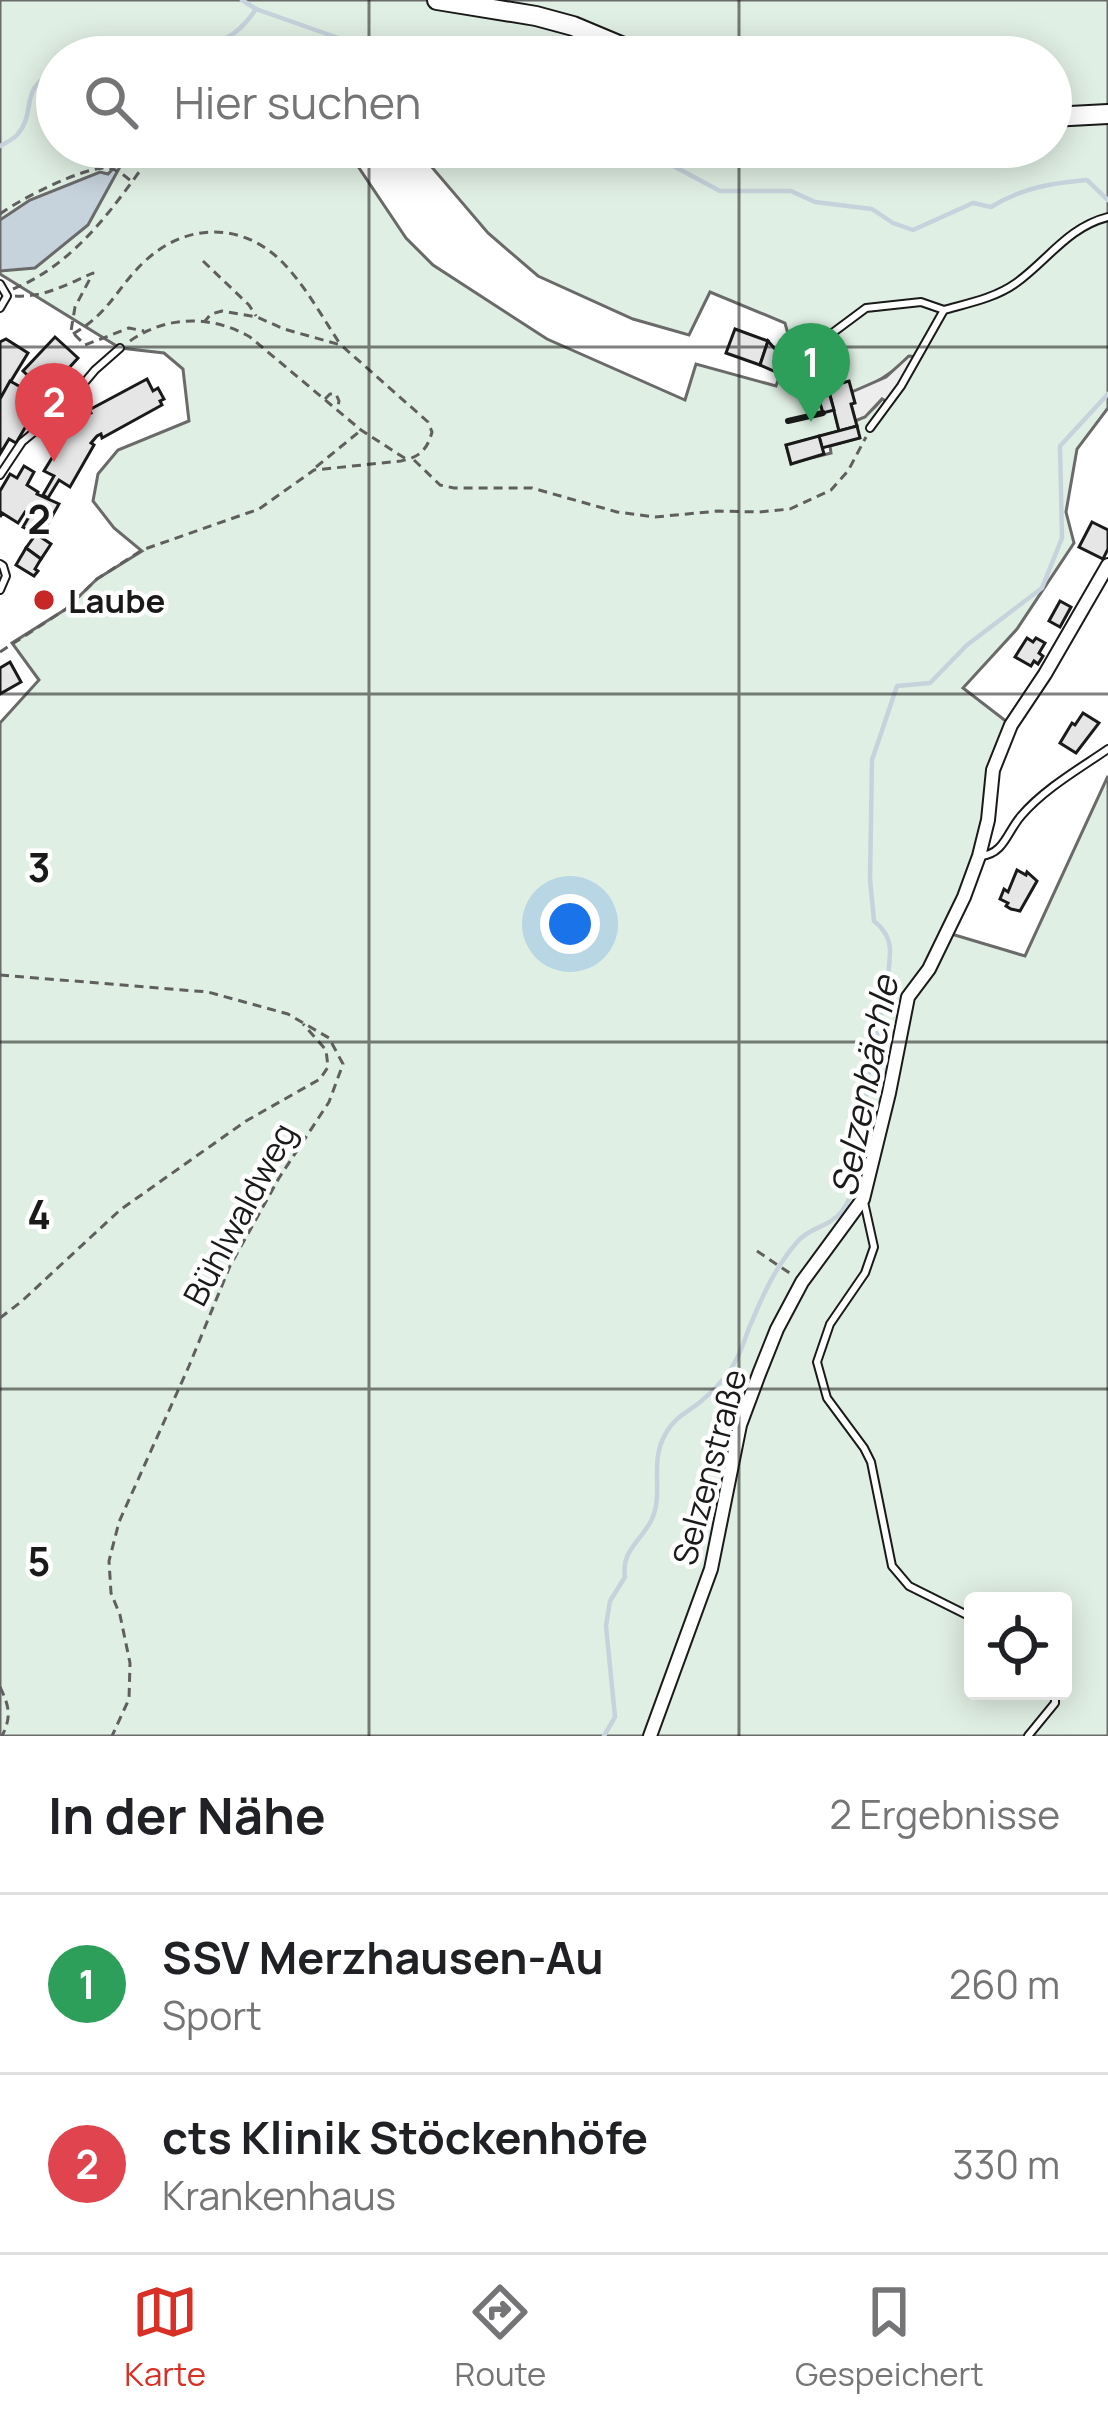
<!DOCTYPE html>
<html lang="de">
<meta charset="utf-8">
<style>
:root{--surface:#fff;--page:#f6f6f6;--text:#202124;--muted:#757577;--line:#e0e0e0;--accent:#d93025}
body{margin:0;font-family:Manrope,sans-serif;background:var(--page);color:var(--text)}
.controls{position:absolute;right:36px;bottom:36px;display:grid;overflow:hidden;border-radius:12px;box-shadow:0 6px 30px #0003}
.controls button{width:108px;height:108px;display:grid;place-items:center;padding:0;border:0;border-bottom:3px solid var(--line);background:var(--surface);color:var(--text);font:60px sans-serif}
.you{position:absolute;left:570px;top:924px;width:42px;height:42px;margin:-30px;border:9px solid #fff;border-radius:50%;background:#1a73e8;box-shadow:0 0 0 18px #1a73e833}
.badge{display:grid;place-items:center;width:78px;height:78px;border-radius:50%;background:var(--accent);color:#fff;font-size:39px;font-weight:700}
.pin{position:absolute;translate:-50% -99px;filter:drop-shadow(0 3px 6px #0008)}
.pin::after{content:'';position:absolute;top:63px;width:42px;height:36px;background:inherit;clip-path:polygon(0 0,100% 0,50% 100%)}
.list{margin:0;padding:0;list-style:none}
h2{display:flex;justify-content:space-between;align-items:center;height:156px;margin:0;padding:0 48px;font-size:51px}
h2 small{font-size:39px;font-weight:400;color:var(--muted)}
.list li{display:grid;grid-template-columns:78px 1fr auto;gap:36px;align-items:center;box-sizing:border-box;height:180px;padding:0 48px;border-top:3px solid var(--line)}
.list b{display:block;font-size:45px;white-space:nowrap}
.list p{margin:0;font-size:39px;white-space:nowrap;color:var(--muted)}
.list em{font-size:39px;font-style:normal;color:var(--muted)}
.icon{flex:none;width:66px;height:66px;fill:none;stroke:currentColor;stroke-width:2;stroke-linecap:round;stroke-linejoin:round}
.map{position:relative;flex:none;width:1108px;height:1736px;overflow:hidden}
.search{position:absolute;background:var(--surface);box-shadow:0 6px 30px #0003;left:36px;right:36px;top:36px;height:132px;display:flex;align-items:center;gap:30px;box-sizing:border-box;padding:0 42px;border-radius:66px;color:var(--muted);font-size:45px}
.sheet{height:516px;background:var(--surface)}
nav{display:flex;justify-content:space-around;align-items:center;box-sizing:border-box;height:168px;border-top:3px solid var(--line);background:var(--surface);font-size:33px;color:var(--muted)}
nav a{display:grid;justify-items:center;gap:6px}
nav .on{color:var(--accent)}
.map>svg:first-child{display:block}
</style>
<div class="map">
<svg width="1108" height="1736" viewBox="0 0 1108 1736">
<rect width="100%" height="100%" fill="#fff"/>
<path fill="#e0efe3" stroke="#6a6a6a" stroke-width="3" fill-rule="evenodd" d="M 0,0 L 1108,0 L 1108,408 L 1077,449 L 1066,512 L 1074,543 L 1017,629 L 963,688 L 1011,725 L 993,770 L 988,820 L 948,933 L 1025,956 L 1108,776 L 1108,1736 L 0,1736 L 0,723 L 39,680 L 12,643 L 66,609 L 97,579 L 142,551 L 114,528 L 93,501 L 98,474 L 118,450 L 189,421 L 183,369 L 164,353 L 120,348 L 0,274 ZM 57,57 L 1051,57 L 1051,147 L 397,147 L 419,152 L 488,233 L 538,276 L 633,319 L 689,335 L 710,292 L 785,323 L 791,345 L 776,386 L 696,364 L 685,400 L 547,339 L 433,265 L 406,238 L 345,147 L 57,147 ZM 909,356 C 895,379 881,410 855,421 L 859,438 L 830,446 L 831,453 L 791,463 L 786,445 L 839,431 L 834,410 L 823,412 L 817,391 L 848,382 L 852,392 C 875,385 892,374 909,356 ZM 973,1601 L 1063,1601 L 1063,1691 L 973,1691 Z"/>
<path fill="#ededed" stroke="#6a6a6a" stroke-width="3" d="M 909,356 L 917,357 L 889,403 L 882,399 L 865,417 L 855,421 L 851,404 L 852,392 L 886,377 Z"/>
<path fill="#c6d2dc" stroke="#6a6a6a" stroke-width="3" d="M 127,154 L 88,225 L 35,268 L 0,271 L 0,220 L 30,200 L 100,172 L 108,174 Z"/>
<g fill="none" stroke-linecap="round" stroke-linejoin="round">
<g stroke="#c6d2dc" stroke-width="4.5">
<path d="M 242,0 L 256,9"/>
<path d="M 103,57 C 112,54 122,50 132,49 C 183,40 219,64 256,9 L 344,40 L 354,57"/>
<path d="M 0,146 C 6,143 12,140 17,135 C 38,112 17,86 57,72"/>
<path d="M 590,147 L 601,147"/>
<path d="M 638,147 L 720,191 L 791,191 L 815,202 L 872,209 L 893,223 L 913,230 L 973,203 L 991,207 C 1022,188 1051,183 1087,180 L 1108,200"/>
<path d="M 127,154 L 131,147"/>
<path d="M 604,1736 L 615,1717 L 606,1626 L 610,1601 L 625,1577 C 621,1551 640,1542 651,1521 C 665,1494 648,1462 666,1433 C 674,1418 686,1413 699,1403 C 712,1392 727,1377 735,1362 C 741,1352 745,1339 749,1328 C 762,1297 775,1267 798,1241 C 810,1227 830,1227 842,1211 C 865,1181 862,1114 868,1077 C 875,1036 889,994 890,951 C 890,938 884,929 874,921 L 870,879 L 872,760 L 897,686 L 930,683 L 967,645 L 1042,588 L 1062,538 L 1060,446 L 1108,394"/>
</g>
</g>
<g fill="#e6e6e6" stroke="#1a1a1a" stroke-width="3">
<path d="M 735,329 L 768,341 L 760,365 L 726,353 Z"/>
<path d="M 55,337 L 78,358 L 46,393 L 23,371 Z"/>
<path d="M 6,339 L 28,353 L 0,399 L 0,342 Z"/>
<path d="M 768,341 L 782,357 L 776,372 L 760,365 Z"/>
<path d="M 147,379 L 153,391 L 158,388 L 164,399 L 160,401 L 162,405 L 102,438 L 101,434 L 97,436 L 91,443 L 94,445 L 70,487 L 59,480 L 48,498 L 43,495 L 54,476 L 44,471 L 69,430 L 72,431 L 82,418 L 91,413 L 89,410 Z"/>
<path d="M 10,381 L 42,399 L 16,443 L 9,439 L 0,454 L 0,399 Z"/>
<path d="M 849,381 L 855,403 L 851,404 L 857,426 L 839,431 L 828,387 Z"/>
<path d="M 827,385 L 834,410 L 823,413 L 816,390 Z"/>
<path d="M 857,426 L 860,438 L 822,448 L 819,436 Z"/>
<path d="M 819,436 L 824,454 L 791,464 L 786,445 Z"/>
<path d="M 24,466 L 34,472 L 27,485 L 38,492 L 37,494 L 59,504 L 42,534 L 30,527 L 29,530 L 23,527 L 30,515 L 25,512 L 18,523 L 2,513 L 0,517 L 0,491 L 10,474 L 17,478 Z"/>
<path d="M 1092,522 L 1108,530 L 1108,549 L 1103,559 L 1079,547 Z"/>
<path d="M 36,534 L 51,544 L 41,559 L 26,548 Z"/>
<path d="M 26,548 L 41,559 L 35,569 L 38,571 L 34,576 L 16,565 Z"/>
<path d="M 1060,601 L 1071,607 L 1060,627 L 1049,621 Z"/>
<path d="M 1027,638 L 1033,642 L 1036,638 L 1045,643 L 1039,653 L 1043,656 L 1038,664 L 1034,661 L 1031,666 L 1015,657 Z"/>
<path d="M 10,662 L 21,682 L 0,694 L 0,668 Z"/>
<path d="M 1083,713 L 1099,723 L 1076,753 L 1060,743 L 1072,723 L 1075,725 Z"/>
<path d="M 1017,870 L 1026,875 L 1027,872 L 1037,881 L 1020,911 L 1011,909 L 1006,906 L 1008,903 L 1000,899 L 1004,889 L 1008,892 Z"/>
</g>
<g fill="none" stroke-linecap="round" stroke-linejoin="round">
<defs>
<g id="service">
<path d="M 0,284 L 7,296 L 0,308"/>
<path d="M 791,344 L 819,343 L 866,308 L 921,302 L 944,310"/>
<path d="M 870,428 L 901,386 L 944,310 C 969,303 995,298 1016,283 C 1048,260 1068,227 1108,217"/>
<path d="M 0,475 L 22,442 L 63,408 L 95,370 L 120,348"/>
<path d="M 0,564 L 3,566 L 6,576 L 0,590"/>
<path d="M 981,856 C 1004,854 1007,832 1021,816 C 1044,789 1079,769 1108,749"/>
<path d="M 864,1202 L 874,1247 L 865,1273 L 830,1324 L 817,1362 L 827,1398 L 864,1448 L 871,1462 L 892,1566 L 909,1586 L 973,1618"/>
<path d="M 1028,1736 L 1055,1703 L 1055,1691"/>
</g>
<path id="minor" d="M 650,1736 L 711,1569 L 740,1425 L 759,1374 L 777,1329 L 802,1282 L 863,1199 L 889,1093 L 908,997 L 929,969 L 964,897 L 979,856 L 988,820 L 993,770 L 1011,725 L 1045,674 L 1108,565"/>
<g id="secondary">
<path d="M 437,0 L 536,16 L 573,26 L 647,57"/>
<path d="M 1051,117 L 1108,114"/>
</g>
</defs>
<use href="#service" stroke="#1a1a1a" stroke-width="10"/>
<use href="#minor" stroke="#1a1a1a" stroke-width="16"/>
<use href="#secondary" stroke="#1a1a1a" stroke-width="22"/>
<g stroke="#5f5f5f" stroke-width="3" stroke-dasharray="9 6" stroke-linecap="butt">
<path d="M 661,49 L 677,57"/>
<path d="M 0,214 C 18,200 85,166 107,168 C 117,169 124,175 132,182"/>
<path d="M 203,261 L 249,305 L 256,316"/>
<path d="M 13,289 C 73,265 111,211 147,161 C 165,148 180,155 199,160"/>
<path d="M 15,296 C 43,298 68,284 93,273 L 75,307 L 71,331 L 85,345 L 129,328 L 144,331"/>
<path d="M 73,334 C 111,312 117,287 145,261 C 188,221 246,222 286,266 C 307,289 323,318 340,344"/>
<path d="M 130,341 C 167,315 212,315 250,337 L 361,430 L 406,459"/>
<path d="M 325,399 L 330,394 L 336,394 L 339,401 L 338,406"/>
<path d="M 414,460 L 440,485 L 454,488 L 532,488 L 617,512 L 655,517 L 718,511 L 759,512 L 790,509 L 831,490 L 848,471 L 866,437"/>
<path d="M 316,467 L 360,431"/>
<path d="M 0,652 L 66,609 L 97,579 L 142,550 L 259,509 L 314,470 L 401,461 C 420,457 427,450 432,432 L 428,422 L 341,345 L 284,329 L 257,317 L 222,311 L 211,314 L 205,321"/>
<path d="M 0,975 L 208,992 L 288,1014 L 329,1038 L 343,1064 L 329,1102 L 279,1178 L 230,1266 L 189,1366 L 119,1522 L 109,1561 L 111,1593 L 120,1615 L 130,1663 L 129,1699 L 112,1736"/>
<path d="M 757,1251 L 791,1274"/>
<path d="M 0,1318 L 22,1301 L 120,1210 L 246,1121 L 320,1079 L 328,1067 L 326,1050 L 303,1024"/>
<path d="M 0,1687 C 9,1706 12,1716 2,1736"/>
</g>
<use href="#service" stroke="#fff" stroke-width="6"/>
<use href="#minor" stroke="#fff" stroke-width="12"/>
<use href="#secondary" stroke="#fff" stroke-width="18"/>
<path stroke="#1a1a1a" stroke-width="6" d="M 788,421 L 823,413"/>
</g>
<path fill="none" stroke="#1a1a1a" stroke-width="3" stroke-opacity="0.55" d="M 369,0 L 369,57M 739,0 L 739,57M 369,147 L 369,1736M 739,147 L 739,1736M 0,347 L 1108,347M 0,694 L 1108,694M 0,1042 L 1108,1042M 0,1389 L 1108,1389"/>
<circle fill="#c62828" stroke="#fff" stroke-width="4.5" cx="44" cy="600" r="12"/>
<g text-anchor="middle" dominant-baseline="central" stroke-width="9" stroke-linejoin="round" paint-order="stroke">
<g font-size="33" font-weight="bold" fill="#1a1a1a" stroke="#fff" text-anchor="start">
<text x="68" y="600">Laube</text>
</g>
<g font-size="33" fill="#1a1a1a" stroke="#fff">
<text transform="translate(239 1214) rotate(-62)">Bühlwaldweg</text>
<text transform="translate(709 1467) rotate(-75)">Selzenstraße</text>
</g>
<g font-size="36" font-style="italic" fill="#1a1a1a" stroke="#fff">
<text transform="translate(864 1086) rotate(-79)">Selzenbächle</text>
</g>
</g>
<g font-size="39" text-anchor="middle" font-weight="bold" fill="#1a1a1a" stroke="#fff" stroke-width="9" stroke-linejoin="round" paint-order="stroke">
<text x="39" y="534">2</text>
<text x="39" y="882">3</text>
<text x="39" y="1229">4</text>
<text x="39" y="1576">5</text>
</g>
</svg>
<div class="controls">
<button><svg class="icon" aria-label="locate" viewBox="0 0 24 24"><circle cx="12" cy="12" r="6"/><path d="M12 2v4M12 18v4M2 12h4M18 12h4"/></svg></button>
</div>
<div class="you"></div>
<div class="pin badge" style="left:811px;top:422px;background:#2e9e5b">1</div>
<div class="pin badge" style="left:54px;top:462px;background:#e0444e">2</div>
<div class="search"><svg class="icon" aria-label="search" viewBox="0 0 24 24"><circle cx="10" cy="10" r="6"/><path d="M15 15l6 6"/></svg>Hier suchen</div>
</div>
<section class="sheet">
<h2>In der Nähe<small>2 Ergebnisse</small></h2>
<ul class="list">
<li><span class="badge" style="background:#2e9e5b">1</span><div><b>SSV Merzhausen-Au</b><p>Sport</p></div><em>260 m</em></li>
<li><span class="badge" style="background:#e0444e">2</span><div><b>cts Klinik Stöckenhöfe</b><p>Krankenhaus</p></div><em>330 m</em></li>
</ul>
</section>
<nav>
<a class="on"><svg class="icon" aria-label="map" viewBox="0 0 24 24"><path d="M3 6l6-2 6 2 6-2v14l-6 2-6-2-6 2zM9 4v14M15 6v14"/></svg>Karte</a>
<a><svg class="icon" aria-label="directions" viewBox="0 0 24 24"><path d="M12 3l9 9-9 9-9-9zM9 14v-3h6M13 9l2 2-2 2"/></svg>Route</a>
<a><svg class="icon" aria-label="saved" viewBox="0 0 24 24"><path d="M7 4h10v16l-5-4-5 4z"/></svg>Gespeichert</a>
</nav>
